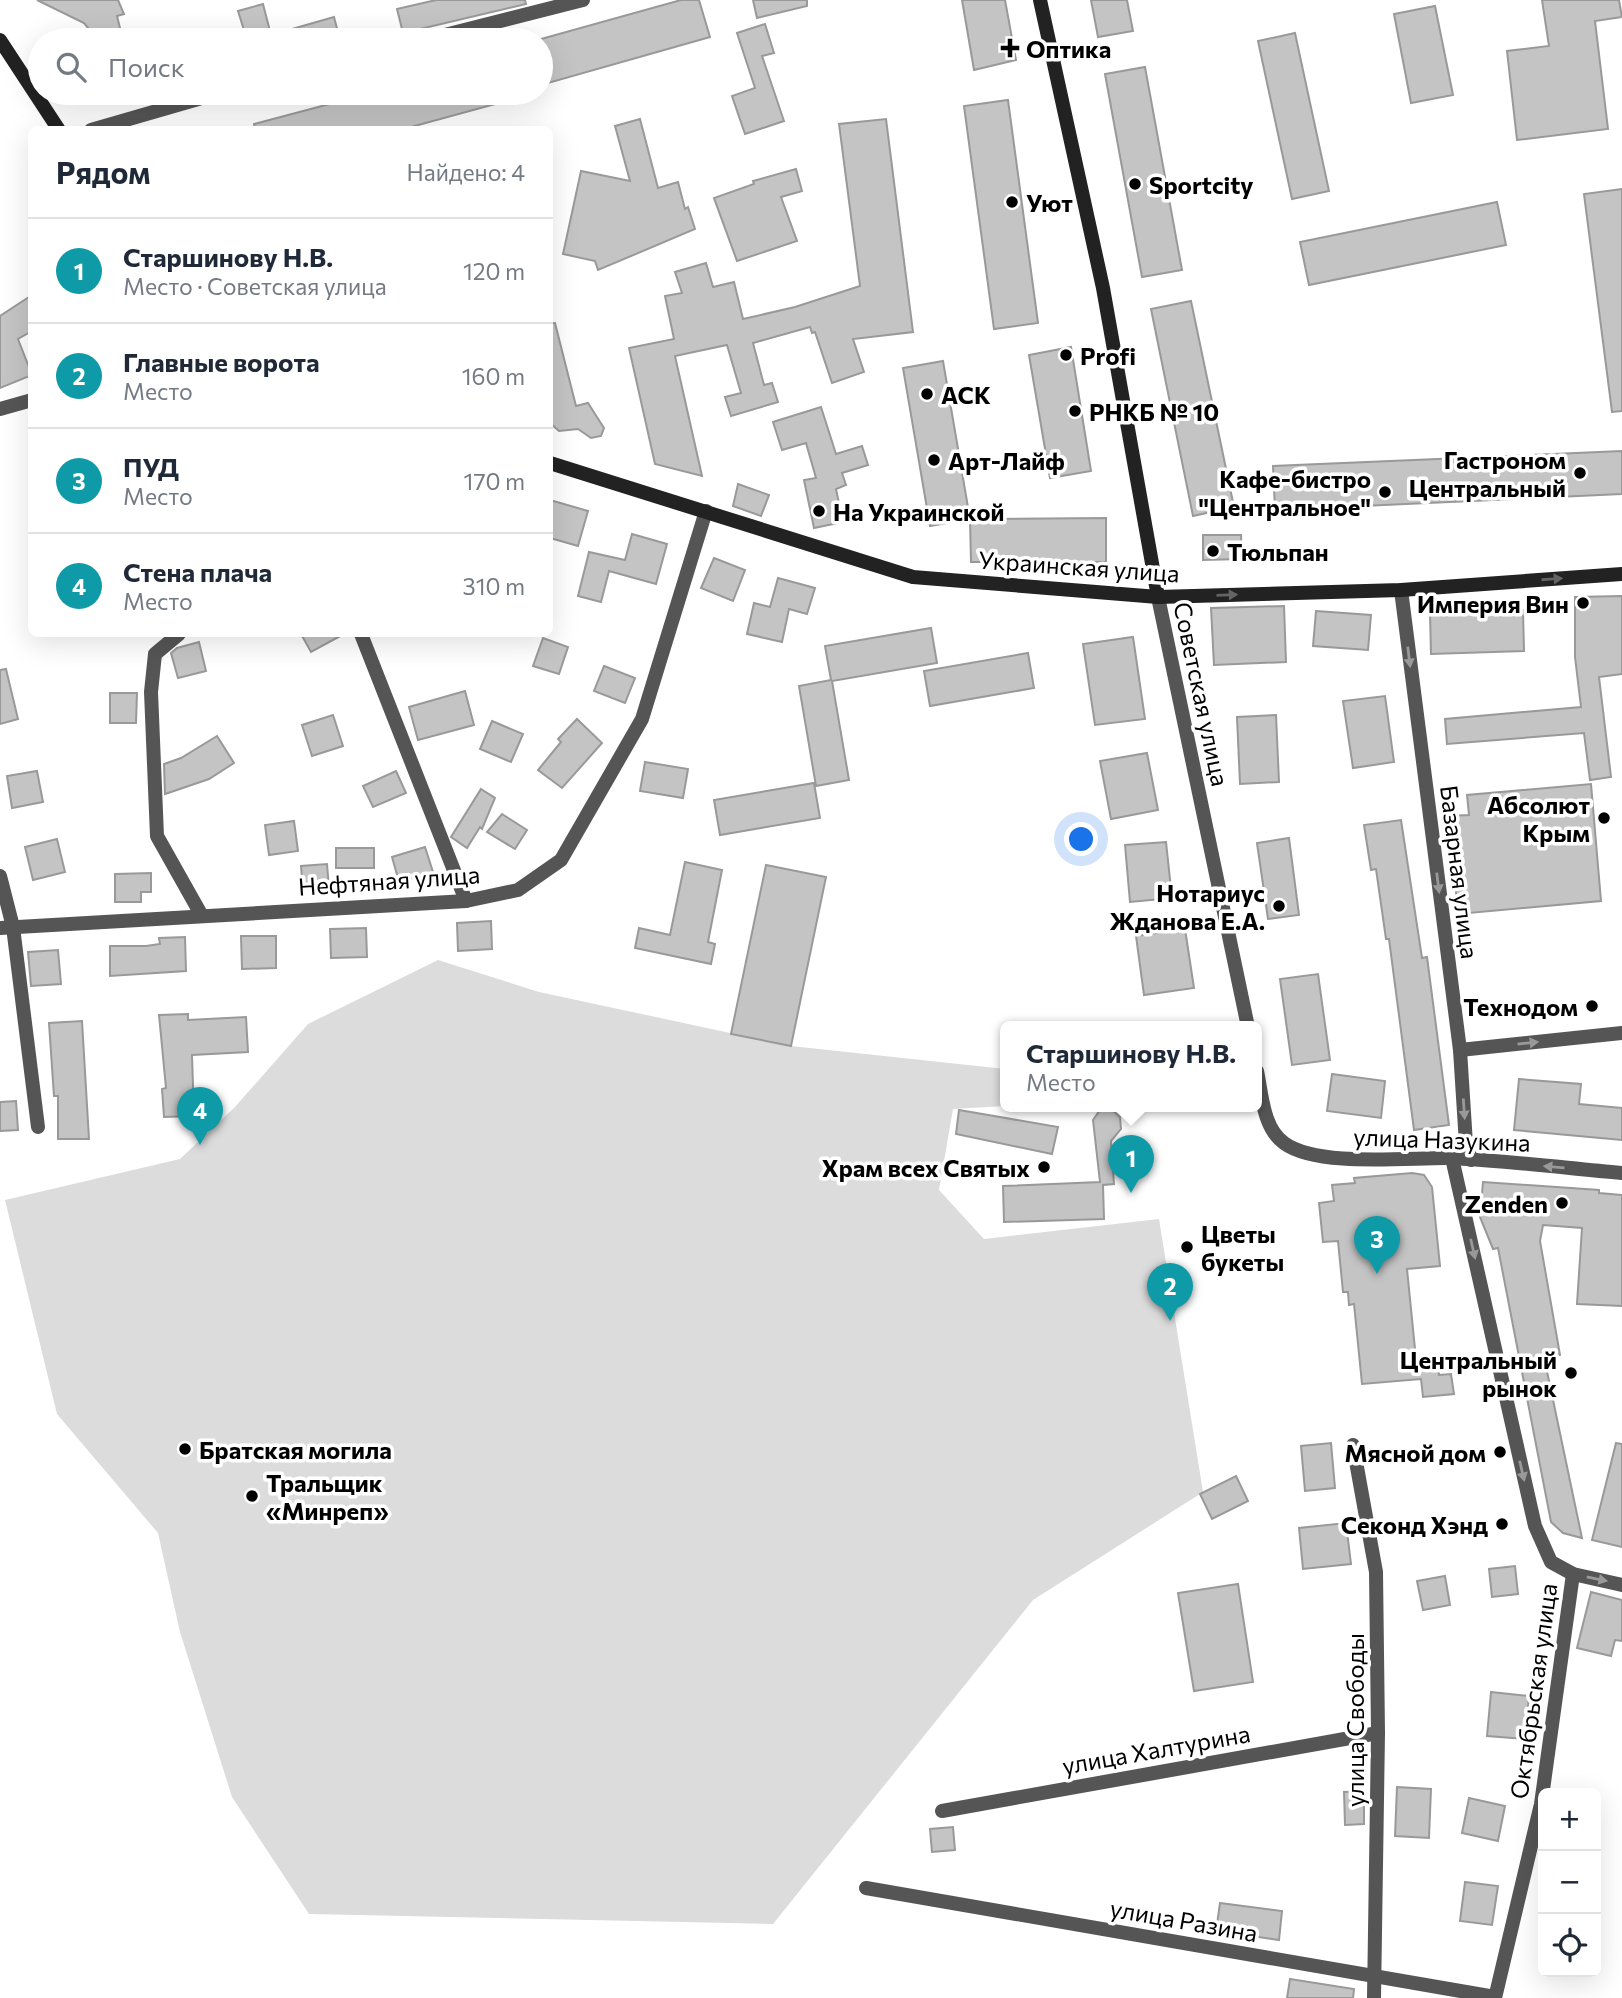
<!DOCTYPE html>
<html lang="ru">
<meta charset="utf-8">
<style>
:root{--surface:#fff;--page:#f2f2f3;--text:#1f2937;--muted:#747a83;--line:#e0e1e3;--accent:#111827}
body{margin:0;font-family:Commissioner,sans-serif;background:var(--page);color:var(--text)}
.controls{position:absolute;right:21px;bottom:21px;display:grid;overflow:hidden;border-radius:10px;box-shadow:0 7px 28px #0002}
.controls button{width:63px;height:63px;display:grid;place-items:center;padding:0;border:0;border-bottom:2px solid var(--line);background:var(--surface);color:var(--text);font:35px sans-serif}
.you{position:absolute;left:1082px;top:840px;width:24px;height:24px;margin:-18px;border:5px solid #fff;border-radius:50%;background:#1a73e8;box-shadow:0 0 0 10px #1a73e833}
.badge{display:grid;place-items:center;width:46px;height:46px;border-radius:50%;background:var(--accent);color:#fff;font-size:23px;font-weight:700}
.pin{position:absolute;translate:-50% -58px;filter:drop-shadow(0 2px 4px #0008)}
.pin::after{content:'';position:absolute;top:37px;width:24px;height:21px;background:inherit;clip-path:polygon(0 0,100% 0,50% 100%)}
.popup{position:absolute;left:1000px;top:1021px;width:262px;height:91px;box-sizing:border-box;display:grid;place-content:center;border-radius:10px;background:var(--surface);filter:drop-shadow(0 2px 5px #0005);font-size:23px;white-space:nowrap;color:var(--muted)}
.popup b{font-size:26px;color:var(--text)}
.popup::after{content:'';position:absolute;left:50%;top:100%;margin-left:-14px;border:14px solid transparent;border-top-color:var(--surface)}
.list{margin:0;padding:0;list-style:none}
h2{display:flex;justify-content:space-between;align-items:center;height:91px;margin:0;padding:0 28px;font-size:30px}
h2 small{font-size:23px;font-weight:400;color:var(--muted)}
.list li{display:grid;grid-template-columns:46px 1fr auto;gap:21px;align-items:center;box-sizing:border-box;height:105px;padding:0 28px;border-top:2px solid var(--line)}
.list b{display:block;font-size:26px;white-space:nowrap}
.list p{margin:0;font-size:23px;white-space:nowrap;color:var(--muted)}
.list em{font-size:23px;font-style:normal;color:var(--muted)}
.icon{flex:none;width:38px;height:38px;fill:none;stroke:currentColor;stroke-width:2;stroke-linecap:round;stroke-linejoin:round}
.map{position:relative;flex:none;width:1622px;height:1998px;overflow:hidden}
.search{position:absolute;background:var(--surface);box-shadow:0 7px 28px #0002;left:28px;top:28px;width:525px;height:77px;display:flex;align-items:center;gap:18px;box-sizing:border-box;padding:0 24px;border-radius:38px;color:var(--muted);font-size:26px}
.panel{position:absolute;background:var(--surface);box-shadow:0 7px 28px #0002;left:28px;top:126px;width:525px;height:511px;border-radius:10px}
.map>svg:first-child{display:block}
</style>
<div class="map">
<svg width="1622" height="1998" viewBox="0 0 1622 1998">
<rect width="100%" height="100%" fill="#fff"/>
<path fill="#dcdcdc" d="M 438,960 L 539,992 L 791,1046 L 1005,1069 L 1005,1106 L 953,1109 L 939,1190 L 984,1239 L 1159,1219 L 1203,1492 L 1033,1600 L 773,1924 L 309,1914 L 232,1797 L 180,1632 L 158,1533 L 57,1414 L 5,1200 L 180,1159 L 235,1107 L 308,1024 Z"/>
<g fill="#c4c4c4" stroke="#999" stroke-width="2">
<path d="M 37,0 L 118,0 L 124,14 L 117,16 L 123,40 L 98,40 L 84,23 Z"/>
<path d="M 436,0 L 525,0 L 526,4 L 403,33 L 397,9 Z"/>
<path d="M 681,0 L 699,0 L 710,37 L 541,85 L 541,39 Z"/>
<path d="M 753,0 L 807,0 L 807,6 L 757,18 Z"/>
<path d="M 962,0 L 1005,0 L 1016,60 L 974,70 Z"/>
<path d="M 1091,0 L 1127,0 L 1133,31 L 1098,37 Z"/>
<path d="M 1542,0 L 1619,0 L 1622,17 L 1595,21 L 1608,129 L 1517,140 L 1507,51 L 1549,46 Z"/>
<path d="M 263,4 L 271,35 L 334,17 L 340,40 L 247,40 L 238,11 Z"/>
<path d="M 1435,6 L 1453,95 L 1411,103 L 1394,14 Z"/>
<path d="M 765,24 L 774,53 L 762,56 L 784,121 L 745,134 L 732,96 L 755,88 L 737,33 Z"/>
<path d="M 1295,33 L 1329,191 L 1292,199 L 1258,41 Z"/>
<path d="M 1145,67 L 1182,270 L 1142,277 L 1105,74 Z"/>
<path d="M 371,93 L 516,93 L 517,98 L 400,130 L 255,130 L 254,124 Z"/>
<path d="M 1008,100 L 1038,323 L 994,329 L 964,106 Z"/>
<path d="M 640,119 L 658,188 L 678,182 L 685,209 L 688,207 L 695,229 L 598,270 L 595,261 L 563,254 L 581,171 L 630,181 L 615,126 Z"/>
<path d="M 886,119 L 913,332 L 853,339 L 864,372 L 832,383 L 815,332 L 812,333 L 810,327 L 753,343 L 764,385 L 772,383 L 778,402 L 731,416 L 725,397 L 741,393 L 727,345 L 675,356 L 702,476 L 655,464 L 629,348 L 674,339 L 665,296 L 682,293 L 675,272 L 706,263 L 713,287 L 734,282 L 743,319 L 795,307 L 860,286 L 839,124 Z"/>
<path d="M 796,169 L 802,191 L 781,197 L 797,241 L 737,261 L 714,198 L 754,184 L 753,181 Z"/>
<path d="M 1622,189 L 1622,411 L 1612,412 L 1584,194 Z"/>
<path d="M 1497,202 L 1506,245 L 1309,285 L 1300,242 Z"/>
<path d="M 32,295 L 32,331 L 18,339 L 32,375 L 0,388 L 0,316 Z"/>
<path d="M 1191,301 L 1234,507 L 1193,516 L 1151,309 Z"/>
<path d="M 555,323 L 576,406 L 588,403 L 604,428 L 601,436 L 591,438 L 578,429 L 559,431 L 550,423 L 550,324 Z"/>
<path d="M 1071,347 L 1091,471 L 1050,478 L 1029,355 Z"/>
<path d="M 943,361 L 970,519 L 930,526 L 903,368 Z"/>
<path d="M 821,407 L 836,454 L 862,446 L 868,465 L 842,473 L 846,485 L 836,489 L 843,522 L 814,528 L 804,480 L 816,478 L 806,443 L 782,450 L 773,422 Z"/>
<path d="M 1622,451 L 1622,494 L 1275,510 L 1273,466 Z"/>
<path d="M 738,484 L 769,495 L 761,516 L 733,506 Z"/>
<path d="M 550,500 L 588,511 L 578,546 L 550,538 Z"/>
<path d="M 1106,518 L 1106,562 L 971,562 L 970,519 Z"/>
<path d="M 632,534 L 667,544 L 656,584 L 609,571 L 601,602 L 578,596 L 589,552 L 625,560 Z"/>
<path d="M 1203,535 L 1241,535 L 1242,559 L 1203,560 Z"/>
<path d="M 714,558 L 745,570 L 733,601 L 701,588 Z"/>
<path d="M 778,578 L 815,588 L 807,614 L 789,609 L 782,642 L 747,634 L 754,603 L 770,607 Z"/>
<path d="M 1622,596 L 1622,674 L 1599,677 L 1611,777 L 1590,780 L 1584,733 L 1447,744 L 1445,719 L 1581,707 L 1575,657 L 1575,597 Z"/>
<path d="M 1284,606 L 1286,662 L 1214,665 L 1211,608 Z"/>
<path d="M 1523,610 L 1524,651 L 1431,654 L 1430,613 Z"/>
<path d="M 1316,611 L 1371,615 L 1368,650 L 1313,646 Z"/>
<path d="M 931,628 L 937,663 L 832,681 L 849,780 L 816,786 L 799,686 L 831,680 L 825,646 Z"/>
<path d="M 301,634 L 344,634 L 311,652 Z"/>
<path d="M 1133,637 L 1145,719 L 1095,725 L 1083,644 Z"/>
<path d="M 543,638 L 568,647 L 559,674 L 533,666 Z"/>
<path d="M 199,642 L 206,671 L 178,678 L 171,653 L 177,648 Z"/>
<path d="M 1028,653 L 1034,688 L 930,706 L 924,671 Z"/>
<path d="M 604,666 L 635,678 L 625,703 L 594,691 Z"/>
<path d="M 6,669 L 18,719 L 0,724 L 0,670 Z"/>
<path d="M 465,691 L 474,725 L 418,740 L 409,707 Z"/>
<path d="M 110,693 L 137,693 L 136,723 L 110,723 Z"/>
<path d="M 1385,696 L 1394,762 L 1353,768 L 1343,701 Z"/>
<path d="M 333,715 L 343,746 L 312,756 L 302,725 Z"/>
<path d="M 1276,715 L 1279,782 L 1240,784 L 1237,717 Z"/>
<path d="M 577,719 L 602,743 L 562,788 L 538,770 L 561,742 L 558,739 Z"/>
<path d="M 492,721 L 523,734 L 511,762 L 480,749 Z"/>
<path d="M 217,736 L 234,763 L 209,779 L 165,794 L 164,764 L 181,758 Z"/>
<path d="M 1147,753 L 1158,810 L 1111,819 L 1100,761 Z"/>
<path d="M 645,762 L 688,769 L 683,798 L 640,791 Z"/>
<path d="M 37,771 L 43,802 L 12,808 L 7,776 Z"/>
<path d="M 396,771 L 406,793 L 373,807 L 363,786 Z"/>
<path d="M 814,783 L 820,818 L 720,835 L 714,800 Z"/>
<path d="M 1591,784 L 1601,901 L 1458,914 L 1449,816 L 1469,815 L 1467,795 Z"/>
<path d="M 481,789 L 495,798 L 482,829 L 480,827 L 467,848 L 451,837 Z"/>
<path d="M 502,814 L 527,830 L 515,849 L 487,832 Z"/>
<path d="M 1401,820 L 1422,958 L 1427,957 L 1449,1125 L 1414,1130 L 1389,939 L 1386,939 L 1376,869 L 1371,870 L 1364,825 Z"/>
<path d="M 294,821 L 298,851 L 269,855 L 265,825 Z"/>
<path d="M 1289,838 L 1299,915 L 1268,919 L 1257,843 Z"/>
<path d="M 57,839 L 65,872 L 33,880 L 25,847 Z"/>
<path d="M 1166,842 L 1172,898 L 1130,902 L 1125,845 Z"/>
<path d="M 425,847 L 433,872 L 399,882 L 392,857 Z"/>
<rect x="336" y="848" width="38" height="20"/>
<path d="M 685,862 L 722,870 L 708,942 L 715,944 L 711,964 L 635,948 L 639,928 L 670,935 Z"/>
<path d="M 327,864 L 329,888 L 303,890 L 301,866 Z"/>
<path d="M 766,865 L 826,877 L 791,1046 L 731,1034 Z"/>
<path d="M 151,873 L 151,892 L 141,892 L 141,902 L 115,902 L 115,874 Z"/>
<path d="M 491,921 L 492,949 L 458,951 L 457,923 Z"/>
<path d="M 366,928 L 367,957 L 331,958 L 330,929 Z"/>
<path d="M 1185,929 L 1194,988 L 1144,995 L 1136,936 Z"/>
<path d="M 241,936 L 276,936 L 276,968 L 242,969 Z"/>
<path d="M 185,937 L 186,971 L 110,976 L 110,946 L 146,946 L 160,944 L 159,938 Z"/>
<path d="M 58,950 L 61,984 L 31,986 L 28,952 Z"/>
<path d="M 1318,974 L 1330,1060 L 1292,1065 L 1280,979 Z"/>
<path d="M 188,1014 L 188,1020 L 246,1017 L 248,1052 L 192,1055 L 194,1116 L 164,1117 L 162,1089 L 166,1088 L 159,1015 Z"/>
<path d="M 82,1021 L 89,1139 L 58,1139 L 58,1096 L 54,1096 L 49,1023 Z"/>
<path d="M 1332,1074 L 1385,1081 L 1381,1118 L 1327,1111 Z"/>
<path d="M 1519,1079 L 1581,1084 L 1579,1104 L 1622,1108 L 1622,1140 L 1514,1130 Z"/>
<path d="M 16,1101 L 18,1130 L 0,1131 L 0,1102 Z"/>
<path d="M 1111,1109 L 1120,1117 L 1121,1129 L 1111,1141 L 1114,1184 L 1103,1185 L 1104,1219 L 1004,1222 L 1003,1186 L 1100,1182 L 1093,1120 L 1100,1110 Z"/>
<path d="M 959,1110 L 1058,1127 L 1052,1154 L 956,1134 Z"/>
<path d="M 1412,1173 L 1424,1175 L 1432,1187 L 1440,1266 L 1407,1269 L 1416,1359 L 1438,1357 L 1439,1375 L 1451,1374 L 1454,1394 L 1423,1397 L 1421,1379 L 1362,1384 L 1354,1304 L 1349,1305 L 1348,1292 L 1343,1292 L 1338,1241 L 1323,1242 L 1319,1203 L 1334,1201 L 1332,1185 L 1355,1183 L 1354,1178 Z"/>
<path d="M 1483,1182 L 1599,1190 L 1599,1193 L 1622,1195 L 1622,1306 L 1577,1304 L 1582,1228 L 1543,1225 L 1540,1241 L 1560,1355 L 1544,1357 L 1582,1538 L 1563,1533 L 1551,1522 L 1498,1248 L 1493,1249 L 1480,1217 Z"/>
<path d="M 1331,1443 L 1335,1488 L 1305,1491 L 1301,1446 Z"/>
<path d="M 1616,1443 L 1622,1444 L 1622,1547 L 1592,1540 Z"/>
<path d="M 1236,1476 L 1248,1501 L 1212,1519 L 1200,1494 Z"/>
<path d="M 1346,1523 L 1351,1564 L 1303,1569 L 1299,1528 Z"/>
<path d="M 1515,1566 L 1518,1594 L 1492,1597 L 1489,1569 Z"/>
<path d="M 1445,1576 L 1450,1605 L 1423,1610 L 1417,1581 Z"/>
<path d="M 1238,1584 L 1253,1682 L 1194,1691 L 1178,1593 Z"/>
<path d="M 1591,1592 L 1622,1600 L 1622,1641 L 1615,1640 L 1611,1656 L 1577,1648 Z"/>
<path d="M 1491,1692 L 1529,1696 L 1525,1739 L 1487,1736 Z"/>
<path d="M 1397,1787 L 1431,1789 L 1429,1838 L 1395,1836 Z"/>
<path d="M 1364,1791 L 1364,1824 L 1345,1825 L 1344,1792 Z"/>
<path d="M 1469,1798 L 1505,1806 L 1498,1841 L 1462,1833 Z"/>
<path d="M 953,1827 L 955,1850 L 932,1852 L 930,1829 Z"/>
<path d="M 1465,1882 L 1498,1886 L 1492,1925 L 1460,1921 Z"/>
<path d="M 1220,1903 L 1282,1911 L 1279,1940 L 1216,1931 Z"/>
<path d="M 1290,1979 L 1354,1989 L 1353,1998 L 1287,1998 Z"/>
</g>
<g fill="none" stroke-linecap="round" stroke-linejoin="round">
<g stroke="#555" stroke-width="14">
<path d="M 425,40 L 583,0"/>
<path d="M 91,130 L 219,93"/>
<path d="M 0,409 L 32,400"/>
<path d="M 1401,590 L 1460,1050 L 1466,1144 L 1471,1160"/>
<path d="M 179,634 L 155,654 L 151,692 L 157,836 L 202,916"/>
<path d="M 361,634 L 466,901"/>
<path d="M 0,876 L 13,927 L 38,1127"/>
<path d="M 0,928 L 466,901 L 518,890 L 561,860 L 642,719 L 706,511"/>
<path d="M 1460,1050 L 1622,1033"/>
<path d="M 1353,1445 L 1376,1572 L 1378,1733 L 1374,1998"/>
<path d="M 942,1811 L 1378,1733"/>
<path d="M 866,1888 L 1495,1997"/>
<path d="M 1495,1998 L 1541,1804 L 1573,1574"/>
</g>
<g stroke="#555" stroke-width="14">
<path d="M 1158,597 L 1248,1027"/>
<path d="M 1257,1071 C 1262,1095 1263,1128 1284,1143 C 1318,1168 1410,1157 1452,1158 C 1509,1161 1566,1168 1622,1173"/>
<path d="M 1452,1158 L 1535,1526 L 1551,1562 L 1573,1574 L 1622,1585"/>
</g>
<g stroke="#222" stroke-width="14">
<path d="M 1040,0 L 1103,288 L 1158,597"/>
<path d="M 0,40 L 59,130"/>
<path d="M 550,463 L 913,577 L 1158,597 L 1401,590 L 1622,574"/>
</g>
</g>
<defs><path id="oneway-solid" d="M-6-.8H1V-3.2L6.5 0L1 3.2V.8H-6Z" transform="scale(1.75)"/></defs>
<g fill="#646464">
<use href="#oneway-solid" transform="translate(1552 579) rotate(-4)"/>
<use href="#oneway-solid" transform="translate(1227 595) rotate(-2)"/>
</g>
<g fill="#999">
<use href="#oneway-solid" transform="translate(1409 657) rotate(83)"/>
<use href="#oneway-solid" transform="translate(1438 883) rotate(83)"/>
<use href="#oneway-solid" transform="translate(1528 1043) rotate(-6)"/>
<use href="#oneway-solid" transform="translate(1464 1109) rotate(86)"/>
<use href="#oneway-solid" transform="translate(1554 1167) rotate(-175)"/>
<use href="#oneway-solid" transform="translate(1473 1249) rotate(77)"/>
<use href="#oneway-solid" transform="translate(1522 1471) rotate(77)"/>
<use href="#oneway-solid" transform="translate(1597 1579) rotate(12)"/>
</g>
<g fill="#000" stroke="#fff" stroke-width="2.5">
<path d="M1006.5 37.5h7v7h7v7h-7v7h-7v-7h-7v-7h7z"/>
<circle cx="1135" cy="184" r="7"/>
<circle cx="1012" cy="202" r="7"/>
<circle cx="1066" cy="355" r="7"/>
<circle cx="927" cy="394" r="7"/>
<circle cx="1075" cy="411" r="7"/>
<circle cx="934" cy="460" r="7"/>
<circle cx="1580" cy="473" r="7"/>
<circle cx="1385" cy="492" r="7"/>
<circle cx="819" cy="511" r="7"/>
<circle cx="1213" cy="551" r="7"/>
<circle cx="1583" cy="603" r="7"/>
<circle cx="1604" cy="818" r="7"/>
<circle cx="1279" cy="906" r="7"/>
<circle cx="1592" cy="1006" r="7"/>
<circle cx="1044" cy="1167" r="7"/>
<circle cx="1562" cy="1203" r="7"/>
<circle cx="1187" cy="1247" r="7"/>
<circle cx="1571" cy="1373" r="7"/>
<circle cx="185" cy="1449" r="7"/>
<circle cx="1500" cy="1452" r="7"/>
<circle cx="252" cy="1496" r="7"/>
<circle cx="1502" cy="1524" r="7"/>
</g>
<g text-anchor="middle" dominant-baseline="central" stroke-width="7" stroke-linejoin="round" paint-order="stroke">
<g font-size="24" font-weight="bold" fill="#000" stroke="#fff" text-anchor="start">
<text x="1026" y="48">Оптика</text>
<text x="1149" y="184">Sportcity</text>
<text x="1026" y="202">Уют</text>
<text x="1080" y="355">Profi</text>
<text x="941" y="394">АСК</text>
<text x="1089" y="411">РНКБ № 10</text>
<text x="1566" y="459" text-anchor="end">Гастроном<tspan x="1566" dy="28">Центральный</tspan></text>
<text x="948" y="460">Арт-Лайф</text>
<text x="1371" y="478" text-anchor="end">Кафе‐бистро<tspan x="1371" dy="28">"Центральное"</tspan></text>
<text x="833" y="511">На Украинской</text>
<text x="1227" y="551">Тюльпан</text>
<text x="1569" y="603" text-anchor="end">Империя Вин</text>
<text x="1590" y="804" text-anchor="end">Абсолют<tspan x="1590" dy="28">Крым</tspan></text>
<text x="1265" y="892" text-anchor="end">Нотариус<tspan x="1265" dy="28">Жданова Е.А.</tspan></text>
<text x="1578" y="1006" text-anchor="end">Технодом</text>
<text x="1030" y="1167" text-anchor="end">Храм всех Святых</text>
<text x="1548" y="1203" text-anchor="end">Zenden</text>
<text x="1201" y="1233">Цветы<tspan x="1201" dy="28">букеты</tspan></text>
<text x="1557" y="1359" text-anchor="end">Центральный<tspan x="1557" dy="28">рынок</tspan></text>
<text x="199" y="1449">Братская могила</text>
<text x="1486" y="1452" text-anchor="end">Мясной дом</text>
<text x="266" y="1482">Тральщик<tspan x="266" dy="28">«Минреп»</tspan></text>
<text x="1488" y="1524" text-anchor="end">Секонд Хэнд</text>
</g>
<g font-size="24" fill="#000" stroke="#fff">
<text transform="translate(1079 566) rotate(4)">Украинская улица</text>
<text transform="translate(1202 694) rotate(78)">Советская улица</text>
<text transform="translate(1460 872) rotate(83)">Базарная улица</text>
<text transform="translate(389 880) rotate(-4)">Нефтяная улица</text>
<text transform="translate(1442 1139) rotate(2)">улица Назукина</text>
<text transform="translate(1533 1691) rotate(-82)">Октябрьская улица</text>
<text transform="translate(1354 1720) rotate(-90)">улица Свободы</text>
<text transform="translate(1156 1749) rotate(-10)">улица Халтурина</text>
<text transform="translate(1184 1920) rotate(10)">улица Разина</text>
</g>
</g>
</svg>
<div class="controls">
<button>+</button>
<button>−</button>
<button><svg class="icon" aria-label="locate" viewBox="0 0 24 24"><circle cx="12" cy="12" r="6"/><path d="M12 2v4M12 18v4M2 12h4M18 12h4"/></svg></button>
</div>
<div class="you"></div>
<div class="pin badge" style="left:1131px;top:1193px;background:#0f9aa8">1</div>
<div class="popup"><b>Старшинову Н.В.</b>Место</div>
<div class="pin badge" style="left:1170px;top:1321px;background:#0f9aa8">2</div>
<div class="pin badge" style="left:1377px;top:1274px;background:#0f9aa8">3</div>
<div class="pin badge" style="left:200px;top:1145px;background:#0f9aa8">4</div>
<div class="search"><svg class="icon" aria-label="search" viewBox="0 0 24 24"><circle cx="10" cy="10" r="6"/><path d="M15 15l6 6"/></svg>Поиск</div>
<section class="panel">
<h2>Рядом<small>Найдено: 4</small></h2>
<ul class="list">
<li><span class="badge" style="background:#0f9aa8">1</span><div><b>Старшинову Н.В.</b><p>Место · Советская улица</p></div><em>120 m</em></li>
<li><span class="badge" style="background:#0f9aa8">2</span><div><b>Главные ворота</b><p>Место</p></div><em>160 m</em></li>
<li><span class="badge" style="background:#0f9aa8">3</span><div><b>ПУД</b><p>Место</p></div><em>170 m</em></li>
<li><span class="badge" style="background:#0f9aa8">4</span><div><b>Стена плача</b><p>Место</p></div><em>310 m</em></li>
</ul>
</section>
</div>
